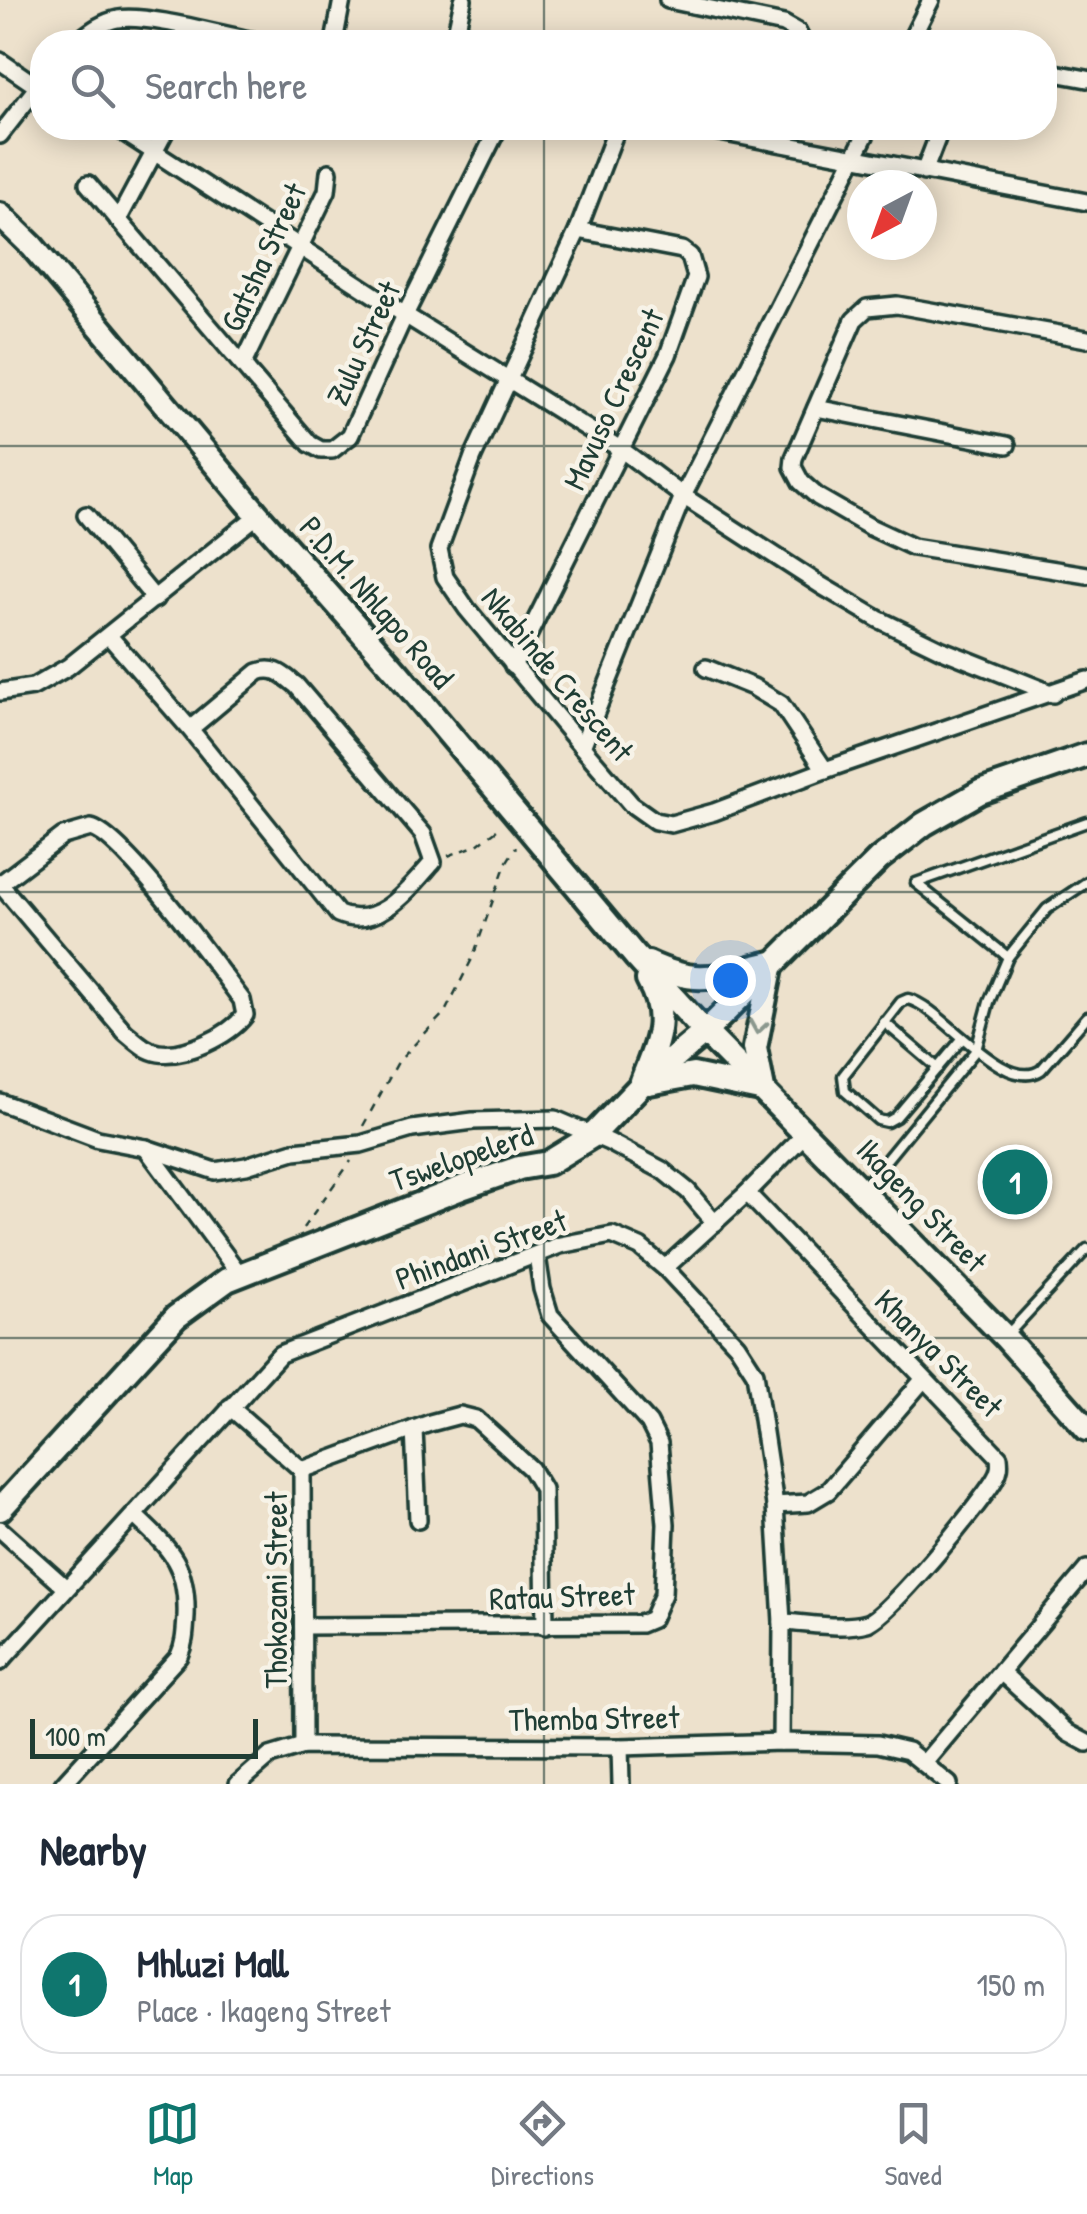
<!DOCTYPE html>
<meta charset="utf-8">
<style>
:root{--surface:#fff;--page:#f2f2f3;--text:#1f2937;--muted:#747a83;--line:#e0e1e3;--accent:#0f766e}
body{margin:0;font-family:"Patrick Hand",sans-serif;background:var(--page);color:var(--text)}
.compass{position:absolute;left:847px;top:170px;width:90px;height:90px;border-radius:50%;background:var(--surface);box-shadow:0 5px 25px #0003;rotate:221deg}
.scale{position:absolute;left:30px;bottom:25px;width:228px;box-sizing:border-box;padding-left:10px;border:5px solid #1f3d34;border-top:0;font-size:28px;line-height:35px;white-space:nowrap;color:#1f3d34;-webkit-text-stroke:8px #f7f3e8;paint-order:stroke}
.you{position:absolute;left:730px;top:980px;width:35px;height:35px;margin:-25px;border:8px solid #fff;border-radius:50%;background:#1a73e8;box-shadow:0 0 0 15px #1a73e833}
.badge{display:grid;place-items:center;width:65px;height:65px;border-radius:50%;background:var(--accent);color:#fff;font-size:32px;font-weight:700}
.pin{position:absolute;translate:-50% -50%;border:5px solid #fff;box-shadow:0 2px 10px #0006}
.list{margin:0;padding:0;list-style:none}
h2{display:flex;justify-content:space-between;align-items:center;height:130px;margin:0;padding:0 40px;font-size:42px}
h2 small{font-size:32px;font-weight:400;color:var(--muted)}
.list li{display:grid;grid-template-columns:65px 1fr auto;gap:30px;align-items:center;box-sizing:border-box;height:140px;margin:0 20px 20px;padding:0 20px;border:2px solid var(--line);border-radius:40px}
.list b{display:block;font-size:38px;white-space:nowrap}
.list p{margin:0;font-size:32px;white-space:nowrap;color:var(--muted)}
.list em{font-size:32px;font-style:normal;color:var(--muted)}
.icon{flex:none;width:55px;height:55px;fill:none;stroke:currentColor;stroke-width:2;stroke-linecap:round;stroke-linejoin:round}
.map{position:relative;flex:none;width:1087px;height:1784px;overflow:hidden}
.search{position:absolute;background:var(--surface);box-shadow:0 5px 25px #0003;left:30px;right:30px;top:30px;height:110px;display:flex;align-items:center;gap:25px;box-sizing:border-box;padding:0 35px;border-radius:40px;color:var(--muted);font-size:38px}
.sheet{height:290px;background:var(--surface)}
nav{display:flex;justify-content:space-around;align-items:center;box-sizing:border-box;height:140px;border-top:2px solid var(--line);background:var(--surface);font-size:28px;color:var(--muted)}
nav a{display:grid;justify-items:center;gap:5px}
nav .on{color:var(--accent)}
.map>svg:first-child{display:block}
</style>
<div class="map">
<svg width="1087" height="1784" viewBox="0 0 1087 1784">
<rect width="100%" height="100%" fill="#ede1cc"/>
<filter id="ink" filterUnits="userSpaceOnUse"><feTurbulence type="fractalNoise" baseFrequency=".01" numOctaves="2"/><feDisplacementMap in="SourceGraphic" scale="20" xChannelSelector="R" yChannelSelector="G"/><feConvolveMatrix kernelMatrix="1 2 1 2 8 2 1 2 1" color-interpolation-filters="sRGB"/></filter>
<g filter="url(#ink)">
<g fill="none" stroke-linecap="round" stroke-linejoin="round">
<defs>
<g id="lane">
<path d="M 1008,957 L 916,883 L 1087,822"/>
<path d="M 884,1022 L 938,1068"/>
<path d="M 962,1039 L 896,1117 L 887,1122 L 878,1120 L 845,1091 L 843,1076 L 901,1002 L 908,999 C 941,1006 1004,1095 1041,1070 L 1087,1017"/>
<path d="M 864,1187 L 976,1050 L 989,1002 L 1008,957 L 1047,909 L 1087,882"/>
<path d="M 1008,1334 L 1087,1249"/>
</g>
<g id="street">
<path d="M 668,0 L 784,24 L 798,32 L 802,42"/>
<path d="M 77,42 C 90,32 102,22 118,19 C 150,14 225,36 260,42"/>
<path d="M 334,42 L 342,0"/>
<path d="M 454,42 L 463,0"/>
<path d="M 910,42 L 931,0"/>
<path d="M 0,61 L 38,87"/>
<path d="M 1044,71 L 1087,79"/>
<path d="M 117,128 L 405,315 L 622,450 L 683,496 L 822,586 L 878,619 L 940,649 L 1053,694"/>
<path d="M 617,128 L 578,230 L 473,457 L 439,549 L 445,577 L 467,609 L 582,747 L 631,804 L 655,821 L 671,824 L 714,812 L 825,770 L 1087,680"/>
<path d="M 699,128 L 1087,202"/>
<path d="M 0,135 L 42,81"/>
<path d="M 924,172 L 941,128"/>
<path d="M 88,184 L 310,444 L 321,450 L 332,450 L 350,436 L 405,315 L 498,128"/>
<path d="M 118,220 L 167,128"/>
<path d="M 1087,339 L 897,305 L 867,308 L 854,320 L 794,458 L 793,467 L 801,482 L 818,497 L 870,527 L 913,547 L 1087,575"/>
<path d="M 243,364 L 327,191 L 329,172"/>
<path d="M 816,408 L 1007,445"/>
<path d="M 86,515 L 155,599"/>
<path d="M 109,636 L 190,729 L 338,914 C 378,931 409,889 433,862 L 423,834 L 296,685 C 283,675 275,666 258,672 L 190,729"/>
<path d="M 513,666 L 668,355 L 696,277 L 690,256 L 682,250 L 578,230"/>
<path d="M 706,668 L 753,687 L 781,704 L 825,770"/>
<path d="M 0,692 L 33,687 L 68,667 L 258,515"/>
<path d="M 582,747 L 683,496 L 869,128"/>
<path d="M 91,828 C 123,835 217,967 242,1000 L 245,1015 C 229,1036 185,1057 159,1053 C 145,1051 135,1040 125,1032 L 0,884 L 63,836 Z"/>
<path d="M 0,1102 L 98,1139 L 146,1148 L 215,1171 L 246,1166 L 294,1151 L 361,1144 L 412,1129 L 473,1121 L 555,1119 L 609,1142 L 662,1170 L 688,1191 L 715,1223"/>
<path d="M 146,1148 L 240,1275"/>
<path d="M 747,1193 L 806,1133"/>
<path d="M 665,1268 L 747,1193 L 999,1457 C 1000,1465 1000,1471 995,1479 C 982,1502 888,1617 867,1623 C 841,1630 808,1623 782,1622"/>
<path d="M 230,1407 L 302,1470 L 303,1746"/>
<path d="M 414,1429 L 418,1520"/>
<path d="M 302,1470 L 430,1423 L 460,1415 L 476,1419 L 531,1469 L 543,1489 L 545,1626"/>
<path d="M 775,1505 L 808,1503 L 828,1491 L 923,1380"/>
<path d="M 0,1529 L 66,1588"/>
<path d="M 303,1626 L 640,1624 L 652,1619 L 663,1594 L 666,1524 L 659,1443 L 649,1423 L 550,1315 L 542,1289 L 537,1256"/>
<path d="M 0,1662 L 280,1354 L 560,1245 L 612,1235 L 640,1247 L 665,1268 L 737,1345 L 755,1373 L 775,1505 L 782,1622 L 781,1742"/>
<path d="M 1002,1673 L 1068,1733 L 1087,1743"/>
<path d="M 620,1747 L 621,1784"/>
<path d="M 925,1762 L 1087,1569"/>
<path d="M 63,1784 L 179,1656 C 185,1643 185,1631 186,1617 C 188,1564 170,1549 134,1515"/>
<path d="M 238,1784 L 270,1756 L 303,1746 L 620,1747 L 781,1742 L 878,1744 L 908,1751 L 949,1784"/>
</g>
<g id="secondary">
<path d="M 0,215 L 32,246 L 258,515 L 397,672 L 636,957 L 705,1032 L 1005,1337 L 1087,1429"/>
<path d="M 648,963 C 702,988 718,975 772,963 L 755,1048 L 763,1089"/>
<path d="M 642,1081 C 657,1042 670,1019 648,980"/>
<path d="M 649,1083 L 693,1075 L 760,1089"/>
<path d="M 0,1509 L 176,1317 L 227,1280 L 464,1187 L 519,1168 L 548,1163 L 592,1136 L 641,1085 L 705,1032 L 879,859 L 924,824 L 980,792 L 1087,755"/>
</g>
</defs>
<use href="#lane" stroke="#1f3d34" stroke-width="15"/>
<use href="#street" stroke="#1f3d34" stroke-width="22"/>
<use href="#secondary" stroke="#1f3d34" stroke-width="30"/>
<g stroke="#1f3d34" stroke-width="2.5" stroke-dasharray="8 8" stroke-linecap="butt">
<path d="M 448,856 L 477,845 L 502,826"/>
<path d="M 363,1126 L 398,1062 L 445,1012 L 473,957 L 506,863 L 516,847"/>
<path d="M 303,1228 L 351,1161"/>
</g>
<use href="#lane" stroke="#f7f3e8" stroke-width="8"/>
<use href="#street" stroke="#f7f3e8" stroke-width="15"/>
<use href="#secondary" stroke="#f7f3e8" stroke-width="22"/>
</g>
<defs><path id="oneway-chevron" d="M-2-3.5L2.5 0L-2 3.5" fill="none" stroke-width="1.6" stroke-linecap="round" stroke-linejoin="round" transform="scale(2.5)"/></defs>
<use stroke="#8b988e" href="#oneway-chevron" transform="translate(758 1027) rotate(99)"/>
</g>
<path fill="none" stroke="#1f3d34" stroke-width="2.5" stroke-opacity="0.55" d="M 544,0 L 544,42M 544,128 L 544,1784M 0,446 L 1087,446M 0,892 L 1087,892M 0,1338 L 1087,1338"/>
<g text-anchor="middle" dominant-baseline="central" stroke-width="9" stroke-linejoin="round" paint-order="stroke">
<g font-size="32" fill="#1f3d34" stroke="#f7f3e8">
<text transform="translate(263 257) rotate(-65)">Gatsha Street</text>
<text transform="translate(363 343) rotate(-65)">Zulu Street</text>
<text transform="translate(613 399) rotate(-65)">Mavuso Crescent</text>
<text transform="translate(377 602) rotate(49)">P.D.M. Nhlapo Road</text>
<text transform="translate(558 674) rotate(50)">Nkabinde Crescent</text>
<text transform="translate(461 1157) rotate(-19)">Tswelopelerd</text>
<text transform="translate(922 1205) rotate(46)">Ikageng Street</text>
<text transform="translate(481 1249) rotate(-20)">Phindani Street</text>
<text transform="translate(939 1353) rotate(45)">Khanya Street</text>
<text transform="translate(275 1590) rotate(-90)">Thokozani Street</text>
<text transform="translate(562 1596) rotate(-2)">Ratau Street</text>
<text transform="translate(594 1718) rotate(-1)">Themba Street</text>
</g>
</g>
</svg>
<svg class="compass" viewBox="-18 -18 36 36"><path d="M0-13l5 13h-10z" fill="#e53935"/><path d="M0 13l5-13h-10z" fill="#747a83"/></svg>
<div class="scale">100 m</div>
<div class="you"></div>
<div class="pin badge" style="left:1015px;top:1182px">1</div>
<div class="search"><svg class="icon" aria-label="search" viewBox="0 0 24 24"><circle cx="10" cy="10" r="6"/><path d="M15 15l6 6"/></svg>Search here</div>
</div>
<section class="sheet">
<h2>Nearby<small></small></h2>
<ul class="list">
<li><span class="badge">1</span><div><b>Mhluzi Mall</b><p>Place · Ikageng Street</p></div><em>150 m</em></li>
</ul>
</section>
<nav>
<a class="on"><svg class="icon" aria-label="map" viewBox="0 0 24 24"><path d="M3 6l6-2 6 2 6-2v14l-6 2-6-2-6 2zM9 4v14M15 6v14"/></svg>Map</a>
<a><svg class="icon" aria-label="directions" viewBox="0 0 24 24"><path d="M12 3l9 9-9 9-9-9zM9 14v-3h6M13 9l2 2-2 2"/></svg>Directions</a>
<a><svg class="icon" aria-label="saved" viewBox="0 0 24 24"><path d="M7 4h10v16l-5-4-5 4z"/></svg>Saved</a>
</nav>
